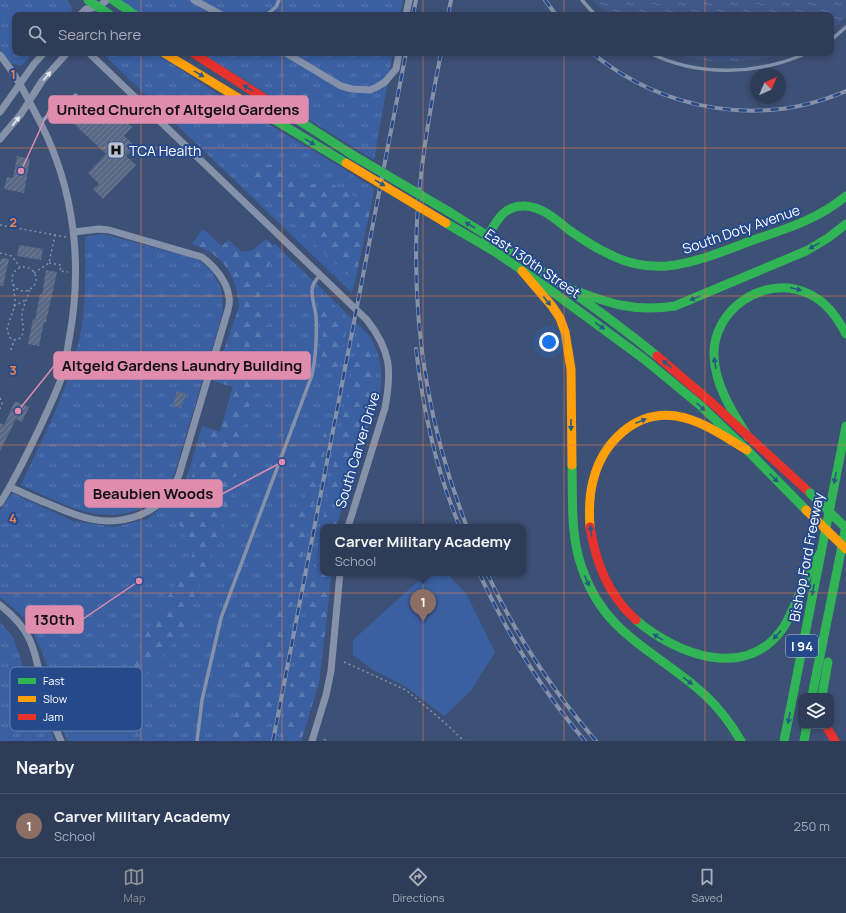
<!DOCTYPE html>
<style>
:root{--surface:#2e3c58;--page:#3a4761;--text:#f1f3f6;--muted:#a7adba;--line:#49566e;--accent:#8c9099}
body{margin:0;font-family:Manrope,sans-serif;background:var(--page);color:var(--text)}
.controls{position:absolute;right:12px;bottom:12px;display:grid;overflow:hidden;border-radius:8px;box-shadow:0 2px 6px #0003}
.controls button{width:36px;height:36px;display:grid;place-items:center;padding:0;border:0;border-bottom:1px solid var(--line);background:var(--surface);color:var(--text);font:20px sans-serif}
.compass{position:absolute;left:750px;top:68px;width:36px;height:36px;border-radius:50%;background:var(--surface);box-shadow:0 2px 6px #0003;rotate:44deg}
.you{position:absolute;left:549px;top:342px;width:14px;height:14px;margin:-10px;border:3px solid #fff;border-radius:50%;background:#1a73e8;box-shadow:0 0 0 6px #1a73e833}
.badge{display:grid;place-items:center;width:26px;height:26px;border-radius:50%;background:var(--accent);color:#fff;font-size:13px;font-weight:700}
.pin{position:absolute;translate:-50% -33px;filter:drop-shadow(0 1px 2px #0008)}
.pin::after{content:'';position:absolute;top:21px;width:14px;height:12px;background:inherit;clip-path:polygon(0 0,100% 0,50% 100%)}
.popup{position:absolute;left:320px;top:524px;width:206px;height:52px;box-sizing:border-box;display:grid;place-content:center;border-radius:8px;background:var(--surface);filter:drop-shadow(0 1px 3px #0005);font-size:13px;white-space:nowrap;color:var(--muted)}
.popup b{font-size:15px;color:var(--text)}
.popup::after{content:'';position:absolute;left:50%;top:100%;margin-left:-8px;border:8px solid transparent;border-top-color:var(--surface)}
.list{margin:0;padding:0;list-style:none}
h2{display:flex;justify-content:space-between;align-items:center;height:52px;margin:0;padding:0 16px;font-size:17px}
h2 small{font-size:13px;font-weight:400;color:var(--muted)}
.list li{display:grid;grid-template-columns:26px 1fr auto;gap:12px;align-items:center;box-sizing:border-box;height:64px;padding:0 16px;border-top:1px solid var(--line)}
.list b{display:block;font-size:15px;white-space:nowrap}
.list p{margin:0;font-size:13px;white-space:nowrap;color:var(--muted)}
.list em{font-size:13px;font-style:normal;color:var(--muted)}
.icon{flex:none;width:22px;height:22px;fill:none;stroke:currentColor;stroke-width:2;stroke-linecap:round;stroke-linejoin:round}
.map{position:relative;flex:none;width:846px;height:741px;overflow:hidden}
.search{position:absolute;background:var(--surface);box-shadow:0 2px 6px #0003;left:12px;right:12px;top:12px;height:44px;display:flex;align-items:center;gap:10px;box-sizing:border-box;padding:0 14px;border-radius:8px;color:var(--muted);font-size:15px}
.sheet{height:116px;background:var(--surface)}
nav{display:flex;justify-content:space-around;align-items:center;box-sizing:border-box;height:56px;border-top:1px solid var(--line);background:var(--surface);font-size:11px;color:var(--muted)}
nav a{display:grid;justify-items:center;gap:2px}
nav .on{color:var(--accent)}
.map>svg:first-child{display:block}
</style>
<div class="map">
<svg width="846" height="741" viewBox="0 0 846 741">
<defs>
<pattern id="grass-tufts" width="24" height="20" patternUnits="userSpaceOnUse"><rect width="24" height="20" fill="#3b60a2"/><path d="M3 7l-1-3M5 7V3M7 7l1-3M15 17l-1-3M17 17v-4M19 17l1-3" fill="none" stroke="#5878b0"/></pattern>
<pattern id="forest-firs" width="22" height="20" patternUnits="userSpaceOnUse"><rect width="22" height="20" fill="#3b60a2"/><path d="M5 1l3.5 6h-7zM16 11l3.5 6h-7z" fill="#5878b0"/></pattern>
<pattern id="water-ripples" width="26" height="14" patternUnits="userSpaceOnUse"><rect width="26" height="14" fill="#405887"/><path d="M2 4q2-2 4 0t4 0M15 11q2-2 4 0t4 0" fill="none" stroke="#5d7199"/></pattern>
<pattern id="building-hatch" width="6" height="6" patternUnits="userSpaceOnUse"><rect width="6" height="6" fill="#596885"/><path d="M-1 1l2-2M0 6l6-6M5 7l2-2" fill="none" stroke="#727f97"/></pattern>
</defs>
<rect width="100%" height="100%" fill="#3d5075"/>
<g fill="url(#grass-tufts)">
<path d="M 0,0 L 67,0 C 72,4 73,10 70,15 L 31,15 L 30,14 L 28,15 L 15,15 L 15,53 L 33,53 L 21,66 L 17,65 L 14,63 L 12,64 L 0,49 Z"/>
<path d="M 118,0 L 403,0 L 400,15 L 140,15 Z"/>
<path d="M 102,53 L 155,53 L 218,94 L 329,160 L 374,188 L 371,206 L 327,181 L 309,185 L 272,166 L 242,174 L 355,282 L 352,293 Z"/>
<path d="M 201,53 L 393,53 L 374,160 Z"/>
<path d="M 103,234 L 197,259 L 212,271 L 222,290 L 223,312 L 174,475 C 171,480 168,486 164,491 C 159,498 148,505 140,509 C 97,526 60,502 21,485 C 46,431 76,376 83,316 C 86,290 85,263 85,237 Z"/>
<path d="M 274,243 L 368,334 C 379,349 384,373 380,392 C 377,407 370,422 365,436 C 355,466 345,496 336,527 L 323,527 L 323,573 L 331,573 L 327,615 L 319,682 L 301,741 L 68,741 L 65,735 L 54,698 L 57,696 L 43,654 L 28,621 L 0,597 L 0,511 L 12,493 L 73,521 L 115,527 L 147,519 L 167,503 L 186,480 L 202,426 L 206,427 C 199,451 195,478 179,497 L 181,528 L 220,432 Z"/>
<path d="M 0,622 L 13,637 L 20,656 L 36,724 L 44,715 L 55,741 L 0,741 Z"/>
</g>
<g fill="url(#forest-firs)">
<path d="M 255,162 L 272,166 L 309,185 L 327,181 L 371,206 L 355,282 L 242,174 Z"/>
<path d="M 203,229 L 222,246 L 228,240 L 242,252 L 253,250 L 266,239 L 276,249 L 267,271 L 267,339 L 255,377 L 229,504 L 182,633 L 107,720 L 92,716 L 102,709 L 193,554 L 171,506 L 186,490 L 192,476 L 206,427 L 220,432 L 233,387 L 213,381 L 239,307 C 237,275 223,254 192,244 Z"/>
<path d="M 319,291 L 348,319 L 339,372 L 328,365 L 321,362 C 322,350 324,338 323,327 C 322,315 316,303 319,291 Z"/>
<path d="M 360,330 C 372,346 377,363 376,384 C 376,389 373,394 372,399 C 372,402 374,406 374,409 L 346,492 L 336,527 L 323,527 L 323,573 L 331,573 L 327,615 L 319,682 L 301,741 L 280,741 Z"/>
<path d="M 332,419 L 263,741 L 224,741 L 225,736 L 238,708 L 238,685 L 250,649 L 267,640 L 274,625 L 276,605 L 284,584 L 286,571 L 283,549 L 287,533 L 301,504 L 308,483 L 310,462 Z"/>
</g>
<g fill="#3b60a2">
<path d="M 427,573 L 447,573 L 467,595 L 495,652 L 471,691 L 444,716 L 406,687 L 373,670 L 353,655 L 353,640 Z"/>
<path d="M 57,696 L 81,713 L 92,716 L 132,741 L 72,741 L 67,730 L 57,701 Z"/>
</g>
<g fill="url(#water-ripples)">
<path d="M 592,0 L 846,0 L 846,17 L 831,30 L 831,15 L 608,15 Z"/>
<path d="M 675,53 L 790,53 C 752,61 712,67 675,53 Z"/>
</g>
<g fill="url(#building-hatch)">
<path d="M 99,95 L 132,127 L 124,136 L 135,146 L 126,156 L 136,165 L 103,199 L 93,189 L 99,184 L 88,173 L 106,154 L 72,122 L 81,114 L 75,108 L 85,98 L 90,104 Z"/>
<path d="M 17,156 L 30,159 L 24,193 L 4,189 L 7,177 L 13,178 Z"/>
<path d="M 19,245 L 43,249 L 41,260 L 17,256 Z"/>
<path d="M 2,258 L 9,259 L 3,286 L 0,286 L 0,261 Z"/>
<path d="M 46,270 L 57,272 L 46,322 L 44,322 L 39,346 L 28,344 L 33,319 L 35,320 L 40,294 L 42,295 Z"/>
<path d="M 177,391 L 186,394 L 181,408 L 173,406 Z"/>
<path d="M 15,401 L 29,407 L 22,422 L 16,419 L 0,451 L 0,423 L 4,425 Z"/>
</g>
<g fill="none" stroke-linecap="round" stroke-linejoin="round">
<g stroke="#8491a9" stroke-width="1.5" stroke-dasharray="2 3" stroke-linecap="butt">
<path d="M 0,225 L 66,237"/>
<path d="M 0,253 L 12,256 L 20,267"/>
<path d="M 49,263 L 61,265 L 60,271 L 68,272"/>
<circle cx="24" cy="279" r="12"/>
<path d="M 34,273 L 49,263 L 55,235"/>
<path d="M 13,284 L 15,299 L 14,308 L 7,328 L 9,337 C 15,342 22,340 23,332 C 24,325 21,319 22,312 C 24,304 28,298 29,290"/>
<path d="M 14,306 L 26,300"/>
<path d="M 11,350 L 14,340"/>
<path d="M 0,398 L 2,403 L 0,409"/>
<path d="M 344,662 L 406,690 L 445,723 L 464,741"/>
<path d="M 324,739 L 327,741"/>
</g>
<g stroke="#8491a9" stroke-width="3.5">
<path d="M 582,0 L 595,15"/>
<path d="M 266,15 L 276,7 L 279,0"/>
<path d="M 831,40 L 846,27"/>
<path d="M 650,53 C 698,77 758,75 807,53"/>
<path d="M 40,122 L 76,95"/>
<path d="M 197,741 L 202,700 L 221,618 L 312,375 C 316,356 317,336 316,316 C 315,308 312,300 312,291 C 312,284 316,280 320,275"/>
</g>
<g stroke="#8491a9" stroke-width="7">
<path d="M 194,0 L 222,15"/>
<path d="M 80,15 L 86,9 L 98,7 L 107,0"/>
<path d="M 406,15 L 409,0"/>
<path d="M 89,53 L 367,320 C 391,351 392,370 385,408 L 348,527"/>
<path d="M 286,53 L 341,86 L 352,89 L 370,90 L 377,87 L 385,82 L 396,69 L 399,53"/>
<path d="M 0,55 C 17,76 28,99 40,122 C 75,190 83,266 69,340 C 67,351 66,362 63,373 C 58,390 49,407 42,423 C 29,450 16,478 0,503"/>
<path d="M 0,112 L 34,64 L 44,53"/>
<path d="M 0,139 L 21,114 L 42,81 L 67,53"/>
<path d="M 10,487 C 23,493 36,499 49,504 C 81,518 106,528 140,515 C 160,507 171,494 179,475 L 228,310 C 229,306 230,301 229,297 C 227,281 214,266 202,257 L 109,230 L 99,229 L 74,232"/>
<path d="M 0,605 C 35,632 35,654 44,694 C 48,711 54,726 61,741"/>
<path d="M 312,741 L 326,695 L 331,671 L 340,573"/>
</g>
<g stroke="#30b455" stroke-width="9">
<path d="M 88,0 L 110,15"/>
<path d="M 113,0 L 135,15"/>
<path d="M 295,118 L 351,154"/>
<path d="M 273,119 L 346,163"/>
<path d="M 451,213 C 523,257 592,303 657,356"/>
<path d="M 446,223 L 497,253 L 546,287 L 644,359 L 701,406 L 747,450 L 806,510"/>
<path d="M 485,241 C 495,224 502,205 525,206 C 544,207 558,222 572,232 C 585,241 597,249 611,255 C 628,264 648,267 667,266 C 695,263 722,252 748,242 C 782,230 818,220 846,196"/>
<path d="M 566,287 C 605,302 632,313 675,306 L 806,251 L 828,238 L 846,224"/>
<path d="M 748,437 C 733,413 715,386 714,356 C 712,310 764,274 807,293 C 826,301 837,317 846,334"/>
<path d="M 572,465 C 573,499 570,535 582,568 C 605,637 658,651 706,696 C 720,709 731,724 741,741"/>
<path d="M 636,620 C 676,654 746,682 783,628 C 793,613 798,595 806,578 C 810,569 816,561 821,552"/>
<path d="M 812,696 L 846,526"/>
<path d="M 822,696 L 828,662"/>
<path d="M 784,741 L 846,426"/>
<path d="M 804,741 L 807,726"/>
</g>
<g stroke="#ff9f0a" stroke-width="9">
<path d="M 164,53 L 273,119"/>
<path d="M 522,271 L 552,306 L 560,318 L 565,332 L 571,369 L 572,465"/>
<path d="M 590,527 C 589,512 589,496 593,481 C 602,444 634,410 676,416 C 702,420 725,437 747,450"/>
</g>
<g stroke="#e5322d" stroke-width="9">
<path d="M 193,53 L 295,118"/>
<path d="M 657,356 L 712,403 L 810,493"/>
<path d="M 590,527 C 596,563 608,595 636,620"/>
<path d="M 826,726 L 835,741"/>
</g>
<defs>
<g id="rail">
<path d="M 545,0 L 556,15"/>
<path d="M 413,15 L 416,0"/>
<path d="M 448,15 L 451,0"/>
<path d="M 441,53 C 430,108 420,165 417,221 C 412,325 429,430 467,527"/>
<path d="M 592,53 C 664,111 760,128 846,91"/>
<path d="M 416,349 C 423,409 436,471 460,527"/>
<path d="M 479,573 C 507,633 542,691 585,741"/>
<path d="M 487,573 C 515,634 552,690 596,741"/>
<path d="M 273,741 L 406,53"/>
</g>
</defs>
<use href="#rail" stroke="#8491a8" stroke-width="4"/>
<use href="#rail" stroke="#26498c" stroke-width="2.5" stroke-dasharray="8" stroke-linecap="butt"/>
<g stroke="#30b455" stroke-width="9">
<path d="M 351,154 L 451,213"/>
<path d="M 810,493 L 846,528"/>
</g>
<g stroke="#ff9f0a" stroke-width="9">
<path d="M 346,163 L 446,223"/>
<path d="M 806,510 L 846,549"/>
</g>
</g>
<defs><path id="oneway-solid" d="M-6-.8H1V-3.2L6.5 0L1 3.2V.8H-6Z"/></defs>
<g fill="#285984">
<use href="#oneway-solid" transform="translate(199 74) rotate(31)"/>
<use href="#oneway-solid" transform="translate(248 88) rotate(-148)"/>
<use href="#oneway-solid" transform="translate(310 142) rotate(31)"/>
<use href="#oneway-solid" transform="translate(380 183) rotate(31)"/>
<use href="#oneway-solid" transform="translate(470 225) rotate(-149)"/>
<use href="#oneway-solid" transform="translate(814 246) rotate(151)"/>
<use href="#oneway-solid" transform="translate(796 289) rotate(13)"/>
<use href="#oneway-solid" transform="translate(695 298) rotate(157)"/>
<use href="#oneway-solid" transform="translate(547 301) rotate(50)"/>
<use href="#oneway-solid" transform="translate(600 326) rotate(36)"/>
<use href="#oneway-solid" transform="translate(715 363) rotate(-99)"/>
<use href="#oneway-solid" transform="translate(667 364) rotate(-140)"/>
<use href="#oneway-solid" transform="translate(701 407) rotate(42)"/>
<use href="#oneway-solid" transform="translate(641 421) rotate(-22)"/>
<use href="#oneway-solid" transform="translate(571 425) rotate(90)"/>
<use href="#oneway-solid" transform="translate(774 478) rotate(45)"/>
<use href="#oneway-solid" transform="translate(835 478) rotate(101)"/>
<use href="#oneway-solid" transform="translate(591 531) rotate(-97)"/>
<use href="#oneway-solid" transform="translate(587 581) rotate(66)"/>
<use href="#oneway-solid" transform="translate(813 590) rotate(101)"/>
<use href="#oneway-solid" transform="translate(777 635) rotate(132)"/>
<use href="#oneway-solid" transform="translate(658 637) rotate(-148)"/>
<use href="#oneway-solid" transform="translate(688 681) rotate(36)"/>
<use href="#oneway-solid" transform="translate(789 718) rotate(101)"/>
</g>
<g fill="#e6e9ee">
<use href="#oneway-solid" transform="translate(47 76) rotate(-49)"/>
<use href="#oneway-solid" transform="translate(16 121) rotate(-52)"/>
</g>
<path fill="none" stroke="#ee8249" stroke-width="1" stroke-opacity="0.55" d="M 141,0 L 141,15M 282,0 L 282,15M 423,0 L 423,15M 564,0 L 564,15M 705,0 L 705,15M 141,53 L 141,741M 282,53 L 282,741M 423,53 L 423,741M 564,53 L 564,741M 705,53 L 705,741M 0,148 L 846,148M 0,296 L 846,296M 0,445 L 846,445M 0,593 L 846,593"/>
<defs>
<symbol id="hospital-square" viewBox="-11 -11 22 22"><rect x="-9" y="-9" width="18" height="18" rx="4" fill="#bbc2cf" stroke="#26498c"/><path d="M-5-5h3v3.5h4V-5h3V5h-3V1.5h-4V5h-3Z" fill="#111"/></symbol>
</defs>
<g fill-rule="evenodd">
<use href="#hospital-square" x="106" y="140" width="20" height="20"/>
</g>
<g text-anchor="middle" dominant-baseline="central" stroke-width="4" stroke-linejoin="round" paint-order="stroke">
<rect fill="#26498c" stroke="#bec8dc" stroke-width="1" x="786" y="635" width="32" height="22" rx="3"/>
<g font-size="13" font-weight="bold" fill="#fff">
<text x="802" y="646">I 94</text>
</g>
<g font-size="14" fill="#fff" stroke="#26498c" text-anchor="start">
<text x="129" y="150">TCA Health</text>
</g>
<g font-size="14" fill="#fff" stroke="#26498c">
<text transform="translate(741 229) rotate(-19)">South Doty Avenue</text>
<text transform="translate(533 263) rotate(34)">East 130th Street</text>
<text transform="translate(357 450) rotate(-73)">South Carver Drive</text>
<text transform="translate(806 557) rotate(-79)">Bishop Ford Freeway</text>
</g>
</g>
<rect x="10" y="667" width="132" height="64" rx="6" fill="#26498c" stroke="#6780ae" stroke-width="1"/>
<rect x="18" y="678" width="18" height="6" fill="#30b455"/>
<rect x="18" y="696" width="18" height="6" fill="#ff9f0a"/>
<rect x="18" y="714" width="18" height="6" fill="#e5322d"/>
<g font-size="11" fill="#fff">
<text x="43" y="685">Fast</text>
<text x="43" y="703">Slow</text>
<text x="43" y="721">Jam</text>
</g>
<g font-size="13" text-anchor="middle" font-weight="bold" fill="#ee8249" stroke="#26498c" stroke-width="4" stroke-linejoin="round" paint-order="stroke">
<text x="13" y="79">1</text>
<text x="13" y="227">2</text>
<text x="13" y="375">3</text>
<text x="13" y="523">4</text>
</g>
<path fill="none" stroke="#e08cad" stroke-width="1.5" d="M21 171L49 110M18 411L54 366M282 462L222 494M139 581L83 619"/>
<g fill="#e08cad" stroke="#26498c" stroke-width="1.5">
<circle cx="21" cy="171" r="4"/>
<circle cx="18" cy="411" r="4"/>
<circle cx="282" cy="462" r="4"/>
<circle cx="139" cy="581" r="4"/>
</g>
<g fill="#e08cad" stroke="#e08cad" stroke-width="1.5">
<rect x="49" y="96" width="259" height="27" rx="4"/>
<rect x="54" y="352" width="256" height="27" rx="4"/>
<rect x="85" y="480" width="137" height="27" rx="4"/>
<rect x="26" y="606" width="57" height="27" rx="4"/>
</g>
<g font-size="15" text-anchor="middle" font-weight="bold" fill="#111">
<text x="178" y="115">United Church of Altgeld Gardens</text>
<text x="182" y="371">Altgeld Gardens Laundry Building</text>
<text x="153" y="499">Beaubien Woods</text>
<text x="54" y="625">130th</text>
</g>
</svg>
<div class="controls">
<button><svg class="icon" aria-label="layers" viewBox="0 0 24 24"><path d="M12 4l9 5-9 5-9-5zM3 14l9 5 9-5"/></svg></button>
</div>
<svg class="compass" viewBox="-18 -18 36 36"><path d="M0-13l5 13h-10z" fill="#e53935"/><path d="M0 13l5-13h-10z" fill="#a7adba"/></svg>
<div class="you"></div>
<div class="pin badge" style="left:423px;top:622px;background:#8d6e63">1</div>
<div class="popup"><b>Carver Military Academy</b>School</div>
<div class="search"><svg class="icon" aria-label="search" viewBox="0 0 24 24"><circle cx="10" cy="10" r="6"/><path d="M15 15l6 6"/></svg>Search here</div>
</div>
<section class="sheet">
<h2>Nearby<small></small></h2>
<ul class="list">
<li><span class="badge" style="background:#8d6e63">1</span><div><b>Carver Military Academy</b><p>School</p></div><em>250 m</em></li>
</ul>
</section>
<nav>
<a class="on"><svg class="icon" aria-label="map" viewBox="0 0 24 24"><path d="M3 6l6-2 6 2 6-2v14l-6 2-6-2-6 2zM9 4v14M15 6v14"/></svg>Map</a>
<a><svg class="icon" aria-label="directions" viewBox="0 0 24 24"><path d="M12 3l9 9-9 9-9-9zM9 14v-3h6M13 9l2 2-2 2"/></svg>Directions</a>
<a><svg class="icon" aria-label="saved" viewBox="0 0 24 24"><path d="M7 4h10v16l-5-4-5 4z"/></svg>Saved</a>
</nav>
